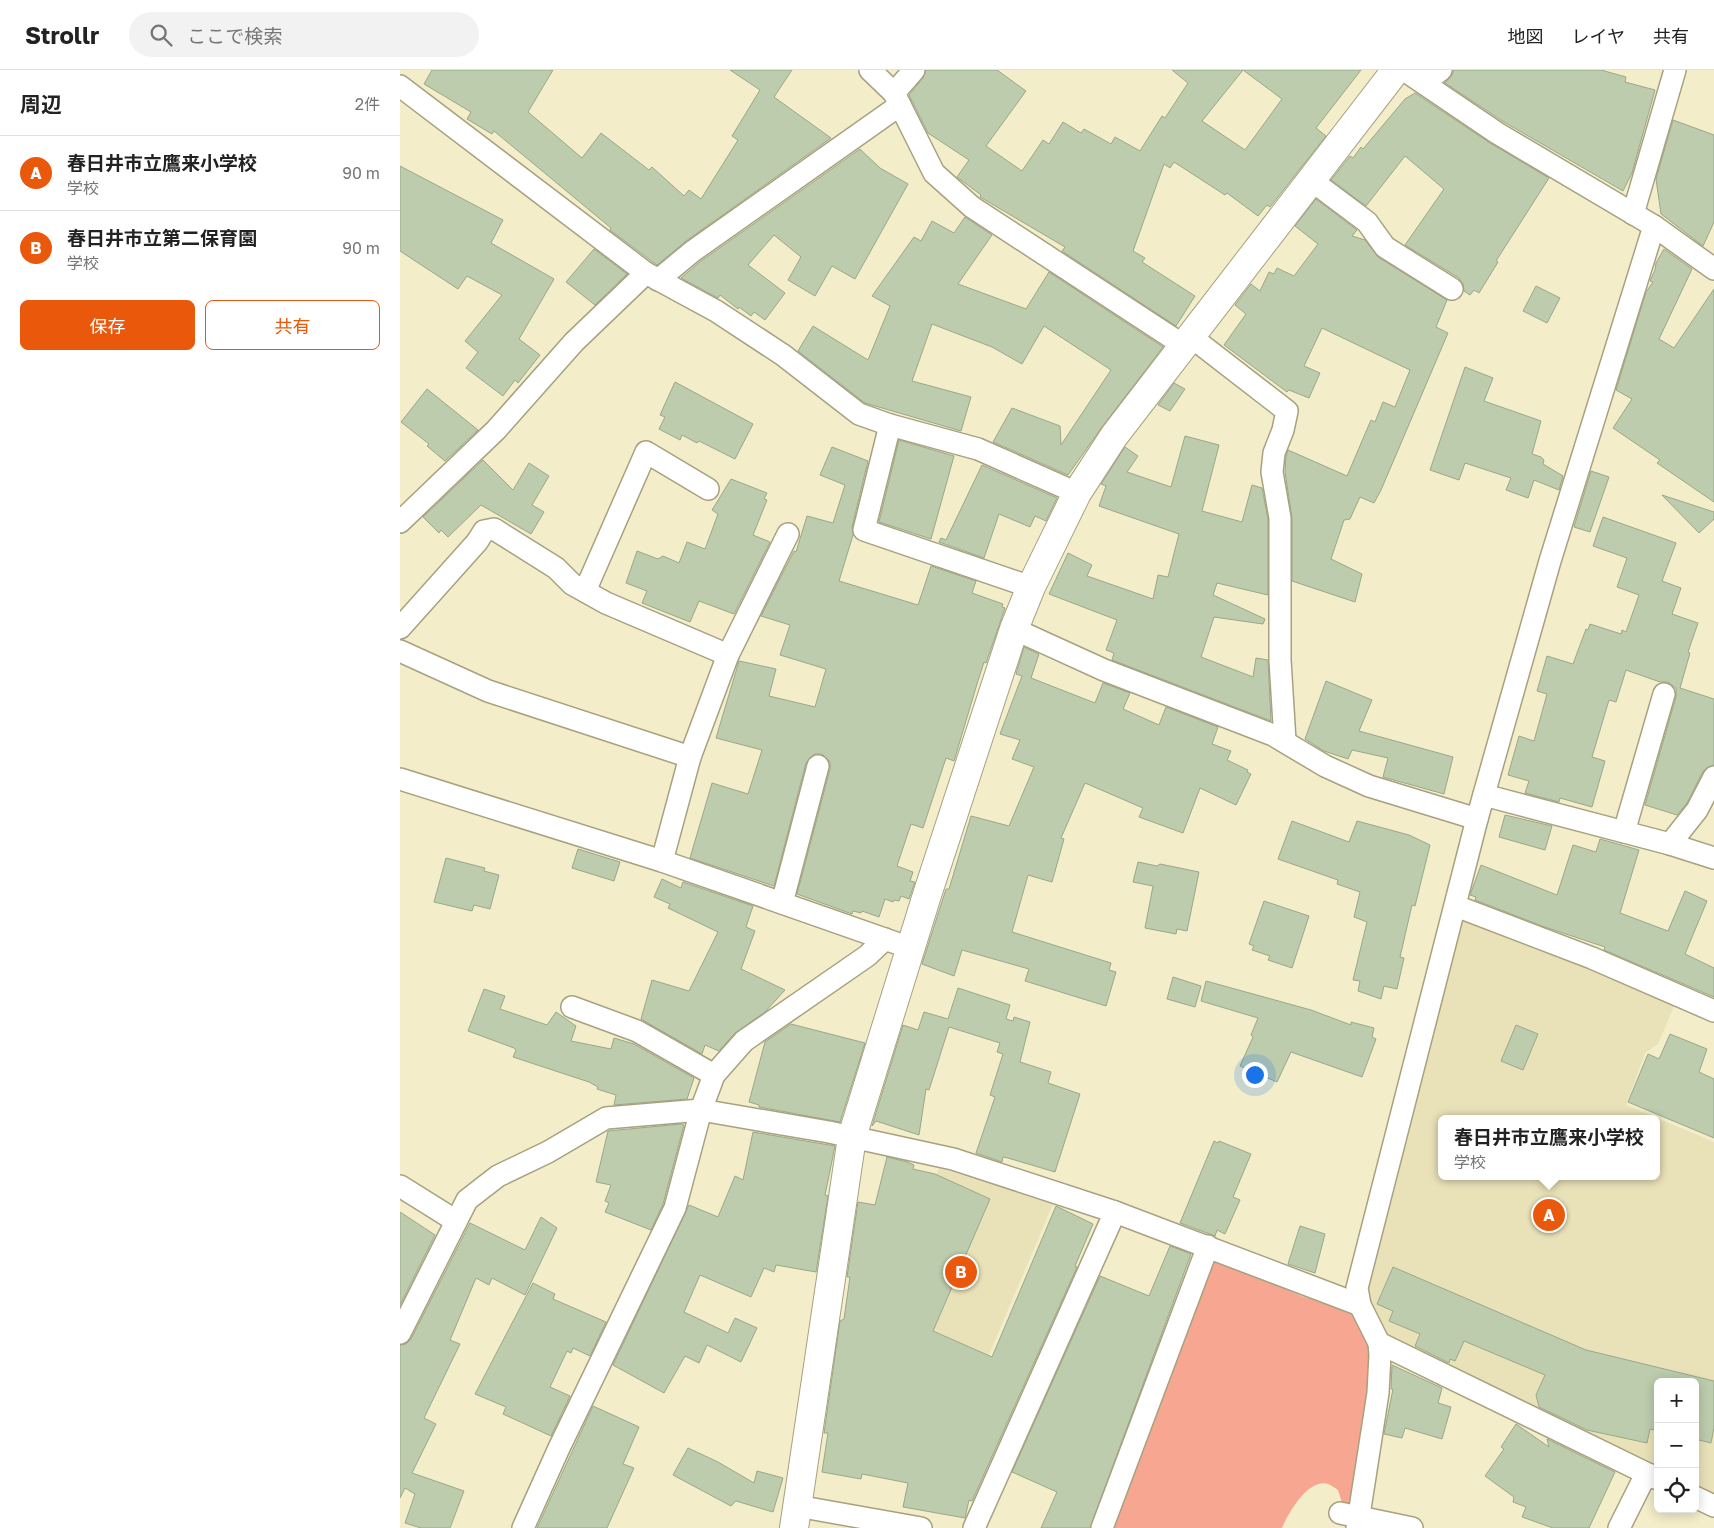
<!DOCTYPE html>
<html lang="ja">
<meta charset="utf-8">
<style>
:root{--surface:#fff;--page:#f2f2f2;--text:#222;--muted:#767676;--line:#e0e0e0;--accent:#ea580c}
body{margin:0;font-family:"Golos Text","Noto Sans JP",sans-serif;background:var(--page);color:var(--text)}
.controls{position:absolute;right:15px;bottom:15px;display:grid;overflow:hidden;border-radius:8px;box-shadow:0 2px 12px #0003}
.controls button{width:45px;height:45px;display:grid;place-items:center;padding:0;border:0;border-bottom:1px solid var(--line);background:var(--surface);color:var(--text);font:25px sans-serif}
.you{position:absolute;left:854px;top:1004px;width:18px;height:18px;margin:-12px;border:4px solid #fff;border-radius:50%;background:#1a73e8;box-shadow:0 0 0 8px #1a73e833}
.badge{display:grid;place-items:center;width:32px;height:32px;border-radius:50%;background:var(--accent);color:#fff;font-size:16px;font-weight:700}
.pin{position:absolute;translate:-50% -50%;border:2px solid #fff;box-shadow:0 1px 5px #0006}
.popup{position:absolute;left:1038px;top:1045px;width:222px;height:65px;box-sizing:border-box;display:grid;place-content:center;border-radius:8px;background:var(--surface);filter:drop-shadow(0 1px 4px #0005);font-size:16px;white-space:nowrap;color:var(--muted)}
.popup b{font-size:19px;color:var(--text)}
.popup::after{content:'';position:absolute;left:50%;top:100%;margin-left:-10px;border:10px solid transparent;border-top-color:var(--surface)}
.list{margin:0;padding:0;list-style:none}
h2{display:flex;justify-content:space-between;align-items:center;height:65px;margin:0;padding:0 20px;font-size:21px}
h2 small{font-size:16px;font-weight:400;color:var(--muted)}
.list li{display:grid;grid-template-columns:32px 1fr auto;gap:15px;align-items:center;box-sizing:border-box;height:75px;padding:0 20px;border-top:1px solid var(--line)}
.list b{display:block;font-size:19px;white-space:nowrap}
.list p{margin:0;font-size:16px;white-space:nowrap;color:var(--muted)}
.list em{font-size:16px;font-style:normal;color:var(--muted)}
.actions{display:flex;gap:10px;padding:15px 20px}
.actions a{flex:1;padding:11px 0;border:1px solid var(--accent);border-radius:8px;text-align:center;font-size:18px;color:var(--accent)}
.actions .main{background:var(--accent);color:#fff}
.icon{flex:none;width:28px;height:28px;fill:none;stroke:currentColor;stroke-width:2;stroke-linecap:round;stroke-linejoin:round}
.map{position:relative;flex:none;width:1314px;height:1458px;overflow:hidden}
header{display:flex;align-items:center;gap:30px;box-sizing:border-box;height:70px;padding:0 25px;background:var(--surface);border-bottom:1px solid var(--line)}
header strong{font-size:24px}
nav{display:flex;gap:28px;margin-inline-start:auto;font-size:18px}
.search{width:350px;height:45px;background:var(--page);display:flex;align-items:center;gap:12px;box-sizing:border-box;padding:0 18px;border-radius:28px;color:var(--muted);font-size:19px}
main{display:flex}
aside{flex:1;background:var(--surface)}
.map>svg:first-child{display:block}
</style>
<header>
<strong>Strollr</strong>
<div class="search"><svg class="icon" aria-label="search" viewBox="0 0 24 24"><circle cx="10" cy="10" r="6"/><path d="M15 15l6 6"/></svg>ここで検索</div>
<nav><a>地図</a><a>レイヤ</a><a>共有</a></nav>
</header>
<main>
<aside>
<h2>周辺<small>2件</small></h2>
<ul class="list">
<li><span class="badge">A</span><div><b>春日井市立鷹来小学校</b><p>学校</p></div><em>90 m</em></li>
<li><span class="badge">B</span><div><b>春日井市立第二保育園</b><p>学校</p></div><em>90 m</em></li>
</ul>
<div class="actions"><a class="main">保存</a><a>共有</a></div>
</aside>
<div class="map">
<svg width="1314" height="1458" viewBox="0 0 1314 1458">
<rect width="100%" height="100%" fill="#f3edca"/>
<g fill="#e9e1b8" fill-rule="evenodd">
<path d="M 1068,844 L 1276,932 L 1258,974 L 1245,983 L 1226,1035 L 1314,1072 L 1314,1430 L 1295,1421 L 1295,1312 L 1258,1312 L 1258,1401 L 988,1270 L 968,1238 L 966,1218 L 1060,849 ZM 1042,1049 L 1256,1049 L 1256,1106 L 1042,1106 Z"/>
<path d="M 539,1098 L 653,1134 L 570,1329 L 487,1231 L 507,1173 Z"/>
</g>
<path fill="#f6a691" d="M 816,1191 L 904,1227 L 949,1240 L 972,1278 L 969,1321 L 952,1437 L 942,1433 L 938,1420 C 935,1418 931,1415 928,1414 C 908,1408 888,1444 882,1458 L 712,1458 L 809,1194 Z"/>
<g fill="#bcccad" stroke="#99a88a" fill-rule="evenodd">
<path d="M 32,0 L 153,0 L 128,42 L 182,88 L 201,63 L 249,100 L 252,97 L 284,126 L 289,120 L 301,129 L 338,70 L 332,66 L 360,20 L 330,0 L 392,0 L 374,27 L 431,68 L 286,171 L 257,195 L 210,160 L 211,158 L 94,61 L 92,64 L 67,49 L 71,42 L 24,14 Z"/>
<path d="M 526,0 L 597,0 L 626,21 L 586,76 L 622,101 L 643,70 L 649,74 L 663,52 L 681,63 L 684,59 L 711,74 L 715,67 L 740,81 L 762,46 L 765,48 L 788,13 L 772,0 L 961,0 L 916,58 L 926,66 L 870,137 L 867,135 L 858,146 L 827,123 L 825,125 L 774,92 L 770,98 L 764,94 L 733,181 L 745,188 L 742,192 L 795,226 L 776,256 L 662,181 L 665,177 L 580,127 L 581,125 L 557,107 L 569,90 L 528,63 L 509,25 L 523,8 ZM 843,0 L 882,29 L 845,80 L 802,51 Z"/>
<path d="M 1054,0 L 1201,0 L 1226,7 L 1225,12 L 1255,20 L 1232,103 L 1223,121 L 1104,52 L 1045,13 L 1052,5 Z"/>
<path d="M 1015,23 L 1090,73 L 1149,108 L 1096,191 L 1098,192 L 1079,223 L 1074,220 L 1070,225 L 1064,221 L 1063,214 L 1059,208 L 1005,175 L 1044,119 L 1005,86 L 966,136 L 931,110 L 950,86 L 953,88 L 961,77 L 963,79 L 1005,29 Z"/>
<path d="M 1273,50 L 1314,65 L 1314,152 L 1303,176 L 1261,144 L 1256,109 Z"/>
<path d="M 460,79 L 480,98 L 508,114 L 455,209 L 432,196 L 415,226 L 388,210 L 401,187 L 374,165 L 348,195 L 385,223 L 365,250 L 354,242 L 351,246 L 339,237 L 338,239 L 320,225 L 318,228 L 281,208 L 301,191 Z"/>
<path d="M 0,96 L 103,150 L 91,173 L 154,209 L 119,269 L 140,285 L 118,313 L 115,310 L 103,326 L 66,298 L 78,282 L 65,271 L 102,225 L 67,206 L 58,219 L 0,181 Z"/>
<path d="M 916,129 L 957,160 L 952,166 L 965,170 L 978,187 L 1047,230 L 1036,257 L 1048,263 L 981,420 L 974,433 L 960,427 L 950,449 L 944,450 L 931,489 L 962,504 L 955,532 L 892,511 L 892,448 L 885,402 L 886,386 L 888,380 L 947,406 L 971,350 L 975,352 L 983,332 L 995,337 L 1010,300 L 922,258 L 904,296 L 920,303 L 909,328 L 889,320 L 887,322 L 824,275 L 846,244 L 835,235 L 851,214 L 860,221 L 869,202 L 874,204 L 877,198 L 894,206 L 918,174 L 895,156 Z"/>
<path d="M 565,147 L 592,165 L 558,214 L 626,239 L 649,202 L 763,277 L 702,357 L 668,405 L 593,372 L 612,338 L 660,356 L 661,375 L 711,300 L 644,256 L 622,294 L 592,277 L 532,254 L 512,311 L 571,327 L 561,361 L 465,333 L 398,281 L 413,256 L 468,290 L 490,236 L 472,226 L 514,167 L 521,171 L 532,151 L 554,163 Z"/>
<path d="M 194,179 L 227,204 L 195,235 L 166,212 Z"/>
<path d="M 1264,179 L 1292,199 L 1259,269 L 1274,278 L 1314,219 L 1314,432 L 1257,393 L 1260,390 L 1213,358 L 1232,329 L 1216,320 L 1246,222 L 1253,212 L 1250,211 L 1255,200 L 1256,193 Z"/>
<path d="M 1136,216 L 1160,228 L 1147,253 L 1123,241 Z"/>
<path d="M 1065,297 L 1093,308 L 1084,331 L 1141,351 L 1132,384 L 1141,387 L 1144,390 L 1143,394 L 1163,406 L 1159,420 L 1134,410 L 1128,428 L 1106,420 L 1111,408 L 1065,393 L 1059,410 L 1030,400 Z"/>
<path d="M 275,312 L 353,354 L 335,389 L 299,371 L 297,373 L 282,365 L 280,370 L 259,359 L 265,347 L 260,345 Z"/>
<path d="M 774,313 L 785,319 L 770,341 L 758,335 Z"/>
<path d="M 27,319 L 78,360 L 45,391 L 27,376 L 29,374 L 1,352 Z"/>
<path d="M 785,366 L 819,375 L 802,441 L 842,452 L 852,415 L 862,418 L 868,449 L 868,525 L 817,513 L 813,525 L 865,549 L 863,554 L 814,547 L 801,587 L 853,607 L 856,588 L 868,590 L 871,651 L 712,590 L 714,583 L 706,580 L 717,550 L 649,524 L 668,483 L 692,495 L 687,506 L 753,529 L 758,505 L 768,507 L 779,464 L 699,436 L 706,416 L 701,414 L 725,377 L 738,386 L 727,402 L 771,417 Z"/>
<path d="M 499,370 L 554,386 L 531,469 L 479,452 Z"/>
<path d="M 432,377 L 468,391 L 452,457 L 453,465 L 439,511 L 518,535 L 531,496 L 576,511 L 572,523 L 603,534 L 602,537 L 605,538 L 586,593 L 584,592 L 577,614 L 554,691 L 546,688 L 523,758 L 511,754 L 497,796 L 513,802 L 510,811 L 515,812 L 509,829 L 501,826 L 499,831 L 494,830 L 493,832 L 485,829 L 479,847 L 462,841 L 461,843 L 453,841 L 452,844 L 397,824 L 430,699 L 430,692 L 422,684 L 414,684 L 406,693 L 374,816 L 290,788 L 312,713 L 348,724 L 362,680 L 316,668 L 339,591 L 376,599 L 369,626 L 415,637 L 426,599 L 380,585 L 390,555 L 361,546 L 394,481 L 396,482 L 407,446 L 433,453 L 445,415 L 420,405 Z"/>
<path d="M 83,390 L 113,420 L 129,393 L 149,406 L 132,435 L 144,442 L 131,464 L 81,435 L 48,467 L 41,460 L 39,463 L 23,447 Z"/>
<path d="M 582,395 L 657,428 L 646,451 L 635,446 L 630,457 L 599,444 L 584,488 L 539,472 L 541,468 L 546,470 Z"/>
<path d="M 1191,401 L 1209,407 L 1190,462 L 1174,457 Z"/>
<path d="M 331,409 L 367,423 L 364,429 L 367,430 L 353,465 L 370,472 L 334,544 L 299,531 L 290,552 L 242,533 L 247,521 L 226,513 L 237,481 L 258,489 L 263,486 L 279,493 L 287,472 L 305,479 L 318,444 L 312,440 Z"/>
<path d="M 1262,425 L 1314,442 L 1314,449 L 1299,463 Z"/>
<path d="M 1203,447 L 1276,473 L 1262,511 L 1281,518 L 1272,544 L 1298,553 L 1288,582 L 1290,583 L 1280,618 L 1314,629 L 1314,695 L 1303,701 L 1287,733 L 1277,745 L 1245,735 L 1276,627 L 1276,618 L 1268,612 L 1260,612 L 1226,600 L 1216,632 L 1209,630 L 1192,687 L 1205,691 L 1192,737 L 1160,728 L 1159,732 L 1125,723 L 1129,711 L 1108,705 L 1119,666 L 1134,671 L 1147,624 L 1137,621 L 1147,586 L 1173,594 L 1186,559 L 1188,560 L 1190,554 L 1221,564 L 1222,560 L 1226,562 L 1239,525 L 1217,517 L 1227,488 L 1193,476 Z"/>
<path d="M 624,577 L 639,584 L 631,608 L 695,633 L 703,613 L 730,623 L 723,639 L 759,655 L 766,637 L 818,657 L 812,674 L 831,681 L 827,690 L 848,700 L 847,702 L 851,704 L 836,735 L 800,718 L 783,763 L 739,747 L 743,738 L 685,713 L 661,768 L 664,769 L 652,812 L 628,805 L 612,862 L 711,893 L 709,900 L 716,902 L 706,936 L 625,911 L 629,899 L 562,880 L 554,906 L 522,894 L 546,819 L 549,819 L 571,746 L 609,756 L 634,697 L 612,689 L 620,670 L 600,664 L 622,606 L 616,604 Z"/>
<path d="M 926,611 L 972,630 L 959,661 L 1053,687 L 1044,724 L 983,707 L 988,688 L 952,680 L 948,689 L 924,681 L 905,669 Z"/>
<path d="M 1105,745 L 1152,756 L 1145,780 L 1099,767 Z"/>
<path d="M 892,751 L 949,772 L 957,751 L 1009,765 L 1030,775 L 1015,836 L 1012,835 L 1000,887 L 1004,888 L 997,919 L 984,916 L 981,929 L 958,921 L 960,911 L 953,910 L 967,852 L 954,847 L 960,822 L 937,814 L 938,810 L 878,789 Z"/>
<path d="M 1200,769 L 1239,780 L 1220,843 L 1268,861 L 1285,821 L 1307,831 L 1285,884 L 1314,898 L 1314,927 L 1204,880 L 1205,877 L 1142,856 L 1075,830 L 1076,827 L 1070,825 L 1081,795 L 1157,825 L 1173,775 L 1196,782 Z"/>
<path d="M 178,779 L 220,792 L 214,811 L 172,798 Z"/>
<path d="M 46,788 L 85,798 L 84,801 L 99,805 L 90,839 L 74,835 L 72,841 L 34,832 Z"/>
<path d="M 738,792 L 757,796 L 760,794 L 799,802 L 787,861 L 777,859 L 776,864 L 745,858 L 753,816 L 733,812 Z"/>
<path d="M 262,809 L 281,818 L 283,812 L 353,836 L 346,857 L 355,861 L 341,899 L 385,920 L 365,942 L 335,963 L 319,981 L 305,975 L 302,984 L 241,949 L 252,910 L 289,921 L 318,862 L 268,838 L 270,834 L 254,827 Z"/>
<path d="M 864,831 L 909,846 L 892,898 L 868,890 L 870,886 L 852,880 L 854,876 L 849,874 Z"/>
<path d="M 773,907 L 801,916 L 795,937 L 767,929 Z"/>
<path d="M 806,911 L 911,940 L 951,955 L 951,952 L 974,958 L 972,967 L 976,969 L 962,1007 L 891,982 L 877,1012 L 840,996 L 853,967 L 851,965 L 858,948 L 801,931 Z"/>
<path d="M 558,918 L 610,935 L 606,949 L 613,951 L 614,947 L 630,952 L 620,992 L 651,1002 L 648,1013 L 680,1024 L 655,1102 L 608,1088 L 603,1087 L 602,1092 L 576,1083 L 595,1027 L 590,1025 L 603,984 L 597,982 L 600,973 L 549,957 L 529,1020 L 526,1019 L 519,1065 L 476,1051 L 472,1056 L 503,955 L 518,960 L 524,942 L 548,949 Z"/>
<path d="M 84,919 L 105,926 L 100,939 L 147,955 L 156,942 L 176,956 L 171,971 L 211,979 L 214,968 L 234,974 L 294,1008 L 287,1029 L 214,1035 L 216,1025 L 197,1019 L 198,1017 L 189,1012 L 113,987 L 116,980 L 114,978 L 68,961 Z"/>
<path d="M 391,954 L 465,973 L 440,1052 L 359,1037 L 359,1035 L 349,1032 L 365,972 Z"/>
<path d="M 1116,955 L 1138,964 L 1123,1000 L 1101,991 Z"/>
<path d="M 1270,964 L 1307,979 L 1299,1002 L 1314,1009 L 1314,1068 L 1228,1032 L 1248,984 L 1259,989 Z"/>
<path d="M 281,1054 L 284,1055 L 263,1134 L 251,1160 L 205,1142 L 209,1133 L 205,1131 L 211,1115 L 196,1112 L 208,1061 Z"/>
<path d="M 353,1062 L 435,1076 L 425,1125 L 428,1126 L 416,1202 L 376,1195 L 374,1202 L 364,1198 L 351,1227 L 300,1205 L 284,1242 L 328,1263 L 335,1248 L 357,1258 L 341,1292 L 307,1275 L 299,1293 L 285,1286 L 264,1323 L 213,1295 L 289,1135 L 318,1147 L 335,1106 L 343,1110 Z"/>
<path d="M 814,1071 L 818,1073 L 819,1071 L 851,1084 L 833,1127 L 840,1130 L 825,1164 L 817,1160 L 815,1166 L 780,1153 Z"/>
<path d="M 487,1087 L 507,1092 L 514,1095 L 513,1099 L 535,1104 L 590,1129 L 533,1261 L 592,1287 L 656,1136 L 693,1154 L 675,1196 L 677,1197 L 572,1431 L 569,1430 L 565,1448 L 503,1437 L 508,1413 L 462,1404 L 461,1409 L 422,1402 L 428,1363 L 424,1363 L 440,1251 L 444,1249 L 450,1207 L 447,1207 L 458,1132 L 475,1135 Z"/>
<path d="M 0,1142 L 35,1165 L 0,1235 Z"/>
<path d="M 141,1147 L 157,1158 L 125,1225 L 92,1208 L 89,1215 L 76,1208 L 50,1270 L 60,1274 L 24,1348 L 36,1354 L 12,1403 L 64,1421 L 50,1458 L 21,1458 L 5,1453 L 15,1424 L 5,1418 L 0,1428 L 0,1275 L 6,1274 L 11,1269 L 70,1153 L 125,1180 Z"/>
<path d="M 900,1156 L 925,1164 L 915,1203 L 888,1194 Z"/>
<path d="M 770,1176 L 791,1184 L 690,1458 L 641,1458 L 657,1422 L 612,1402 L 700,1206 L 749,1226 Z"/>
<path d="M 993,1197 L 1186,1280 L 1314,1311 L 1314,1357 L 1311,1373 L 1295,1369 L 1295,1312 L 1258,1312 L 1258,1361 L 1250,1359 L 1247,1373 L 1187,1360 L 1139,1337 L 1136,1325 L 1145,1305 L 1064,1271 L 1055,1291 L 1050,1289 L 1049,1293 L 1015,1276 L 1020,1264 L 989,1251 L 993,1241 L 977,1234 Z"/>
<path d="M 133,1213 L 155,1224 L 153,1229 L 206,1252 L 190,1286 L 173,1278 L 171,1283 L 167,1281 L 150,1317 L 170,1326 L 151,1366 L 103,1344 L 106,1337 L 75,1324 Z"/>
<path d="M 992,1295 L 1042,1318 L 1038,1333 L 1051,1337 L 1042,1369 L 1005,1358 L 1002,1368 L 984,1364 L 993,1319 L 991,1319 Z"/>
<path d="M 193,1336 L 239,1357 L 223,1394 L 234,1398 L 207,1458 L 137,1458 Z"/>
<path d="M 1116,1354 L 1149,1377 L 1147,1369 L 1215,1402 L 1189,1458 L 1153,1458 L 1122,1447 L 1126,1437 L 1113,1432 L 1114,1427 L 1085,1406 L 1104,1379 L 1101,1377 Z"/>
<path d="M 288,1378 L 318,1392 L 354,1413 L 357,1401 L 383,1408 L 373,1442 L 336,1431 L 331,1436 L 273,1405 Z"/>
</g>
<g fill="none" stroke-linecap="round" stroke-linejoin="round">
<defs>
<g id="street">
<path d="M 470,0 L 494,23 L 534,103 L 572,137 L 783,275"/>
<path d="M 1004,0 L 1097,63 L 1254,156 L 1314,199"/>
<path d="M 1024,13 L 1041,0"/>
<path d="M 0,16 L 246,203 L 316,241 L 383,285 L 459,344 L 490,355 L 578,379 L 677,423"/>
<path d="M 494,23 L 514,0"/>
<path d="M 911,110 L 967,152 L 985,177 L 1052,219"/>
<path d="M 1233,144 L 1275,0"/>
<path d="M 258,210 L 293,181 L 500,35"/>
<path d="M 790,266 L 887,341 L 883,360 L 874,383 L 872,402 L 880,448 L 880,590 L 885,671"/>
<path d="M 490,355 L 464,460 L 631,517"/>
<path d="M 0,452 L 96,360 L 174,272 L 246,203"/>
<path d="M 185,521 L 246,382 L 308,419"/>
<path d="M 0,558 L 77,472 L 84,461 L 94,459 L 156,498 L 172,514 L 206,533 L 328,585"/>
<path d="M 614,559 L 704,600 L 873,665 L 925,696 L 969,716 L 1077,749"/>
<path d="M 0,581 L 88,621 L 290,687"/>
<path d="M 0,709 L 262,791 L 496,873"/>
<path d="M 1084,725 L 1270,774 L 1314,788"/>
<path d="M 1224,762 L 1264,624"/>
<path d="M 1270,774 L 1297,740 L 1314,707"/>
<path d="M 262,791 L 290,687 L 328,585 L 388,464"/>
<path d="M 382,833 L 418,696"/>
<path d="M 1056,836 L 1192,888 L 1314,941"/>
<path d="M 172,937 L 237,961 L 314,1005"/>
<path d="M 0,1116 L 56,1151"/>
<path d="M 0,1263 L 67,1130 L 98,1106 L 148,1082 L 206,1048 L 301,1040 L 429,1062 L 553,1089 L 715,1142 L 960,1235"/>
<path d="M 979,1273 L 1258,1409"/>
<path d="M 1295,1427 L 1314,1436"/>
<path d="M 397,1436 L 521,1458"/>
<path d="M 940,1443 L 1012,1458"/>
<path d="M 123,1458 L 159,1378 L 275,1138 L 301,1040 L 314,1005 L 344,971 L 467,886 L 485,869"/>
<path d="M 574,1458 L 715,1142"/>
<path d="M 702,1458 L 808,1176"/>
<path d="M 957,1458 L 978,1323 L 980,1285 L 979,1273 L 960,1235 L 957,1218 L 1077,749 L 1150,491 L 1254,156"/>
<path d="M 1219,1458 L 1242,1412 L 1251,1405"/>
</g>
<path id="secondary" d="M 394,1458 L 452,1067 L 527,825 L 614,559 L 631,517 L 677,423 L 714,366 L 996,0"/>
</defs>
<use href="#street" stroke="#a8a180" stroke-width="24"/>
<use href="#secondary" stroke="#a8a180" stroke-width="30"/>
<use href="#street" stroke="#fff" stroke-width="21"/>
<use href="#secondary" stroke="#fff" stroke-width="28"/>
</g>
</svg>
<div class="controls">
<button>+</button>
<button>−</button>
<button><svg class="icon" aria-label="locate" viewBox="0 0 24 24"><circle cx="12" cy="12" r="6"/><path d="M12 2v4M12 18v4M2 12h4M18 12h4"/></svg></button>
</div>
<div class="you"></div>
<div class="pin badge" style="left:1149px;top:1145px">A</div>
<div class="popup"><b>春日井市立鷹来小学校</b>学校</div>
<div class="pin badge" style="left:561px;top:1202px">B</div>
</div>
</main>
